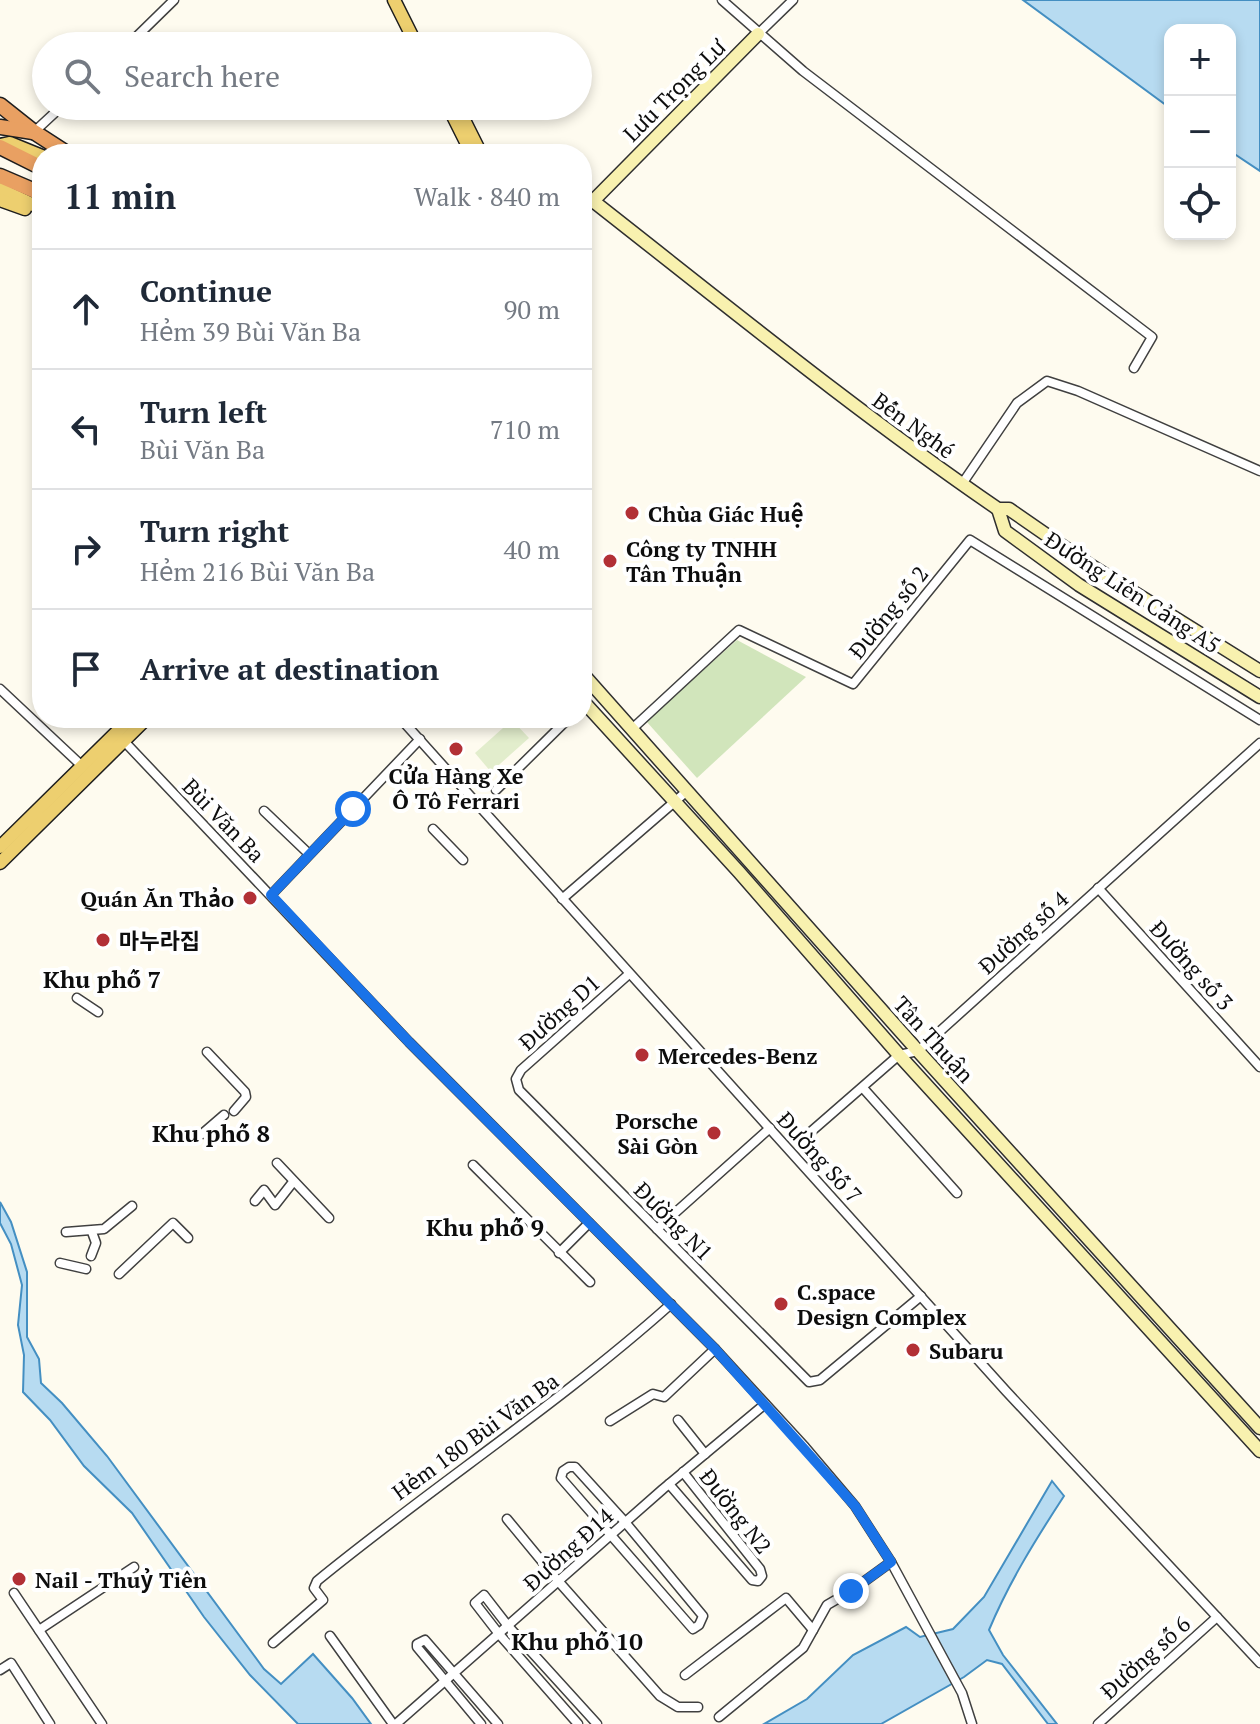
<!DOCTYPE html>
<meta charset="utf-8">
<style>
:root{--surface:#fff;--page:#f2f2f3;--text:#1f2937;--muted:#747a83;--line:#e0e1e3}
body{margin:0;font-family:"PT Serif","Noto Sans KR",serif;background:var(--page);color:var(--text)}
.controls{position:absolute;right:24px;top:24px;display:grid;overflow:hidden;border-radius:16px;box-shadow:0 4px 12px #0003}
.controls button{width:72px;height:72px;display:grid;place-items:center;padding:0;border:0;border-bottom:2px solid var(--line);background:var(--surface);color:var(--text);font:40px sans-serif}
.stop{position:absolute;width:24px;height:24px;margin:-18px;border:6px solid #1a73e8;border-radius:50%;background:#fff}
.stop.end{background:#1a73e8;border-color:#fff;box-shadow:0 2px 8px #0008}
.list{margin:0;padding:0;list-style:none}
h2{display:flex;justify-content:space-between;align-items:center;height:104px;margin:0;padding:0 32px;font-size:34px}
h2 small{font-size:26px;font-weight:400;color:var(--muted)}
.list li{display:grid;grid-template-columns:52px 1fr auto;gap:24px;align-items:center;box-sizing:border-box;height:120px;padding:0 32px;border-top:2px solid var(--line)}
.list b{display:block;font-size:30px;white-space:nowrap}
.list p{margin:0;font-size:26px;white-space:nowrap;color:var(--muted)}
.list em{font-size:26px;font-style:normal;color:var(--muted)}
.icon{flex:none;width:44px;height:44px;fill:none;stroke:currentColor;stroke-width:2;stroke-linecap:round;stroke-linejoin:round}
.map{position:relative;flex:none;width:1260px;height:1724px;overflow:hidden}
.search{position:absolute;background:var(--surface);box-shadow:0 4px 12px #0003;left:32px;top:32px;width:560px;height:88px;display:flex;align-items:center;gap:20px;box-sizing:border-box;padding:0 28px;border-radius:44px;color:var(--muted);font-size:30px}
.panel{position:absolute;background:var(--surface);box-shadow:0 4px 12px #0003;left:32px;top:144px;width:560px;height:584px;border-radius:32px}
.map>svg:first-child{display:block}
</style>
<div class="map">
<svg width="1260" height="1724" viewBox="0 0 1260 1724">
<rect width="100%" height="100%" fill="#fefbef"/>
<path fill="#d1e5bb" d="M 737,640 L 806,677 L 697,778 L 646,721 Z"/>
<path fill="#e2edcc" d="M 512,720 L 529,738 L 491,772 L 475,753 Z"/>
<g fill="#b7dbf1" stroke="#448fc2" stroke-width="2">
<path d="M 1023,0 L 1260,0 L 1260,171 L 1230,151 L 1230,30 L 1170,30 L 1170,108 Z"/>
<path d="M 0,1202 L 11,1222 L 27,1272 L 27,1337 L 39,1359 L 41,1383 L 62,1403 L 107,1456 L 264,1669 L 281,1684 L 313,1654 L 352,1698 L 371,1724 L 298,1724 L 250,1675 L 204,1617 L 132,1513 L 84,1466 L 50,1420 L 23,1392 L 24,1355 L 18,1325 L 22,1285 L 11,1244 L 0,1223 Z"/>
<path d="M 1052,1481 L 1064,1496 C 1036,1539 1009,1582 989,1630 L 1003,1655 L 1057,1724 L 1048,1724 L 1002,1664 L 987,1660 L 964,1677 L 881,1724 L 764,1724 L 807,1699 L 853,1655 L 906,1627 L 920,1637 L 953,1629 L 984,1597 Z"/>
</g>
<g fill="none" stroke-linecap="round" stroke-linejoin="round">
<defs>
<g id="street">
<path d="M 722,0 L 803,71 L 1152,337 L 1134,368"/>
<path d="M 758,34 L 793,0"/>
<path d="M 127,46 L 174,0"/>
<path d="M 34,132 L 62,106"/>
<path d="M 962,484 L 1017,403 L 1047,381 L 1078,391 L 1260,471"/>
<path d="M 0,689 L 82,766"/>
<path d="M 400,718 L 1006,1391 L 1260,1663"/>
<path d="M 632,729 L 739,630 L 853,684 L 970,540 L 1260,720"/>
<path d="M 122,739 L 409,1042 L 715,1349 L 805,1447 L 855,1506 L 891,1562 L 962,1693 L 972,1724"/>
<path d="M 496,790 L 569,718"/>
<path d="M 264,811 L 309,854"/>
<path d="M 433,829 L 463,860"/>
<path d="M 1098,888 L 1260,1067"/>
<path d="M 271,895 L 420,739"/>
<path d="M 562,899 L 687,791"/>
<path d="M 629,974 L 521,1070 L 516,1079 L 519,1090 L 809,1382 L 820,1380 L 921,1296"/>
<path d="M 77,998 L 98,1012"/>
<path d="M 207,1052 L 245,1092 L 246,1097 L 234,1111"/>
<path d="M 863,1088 L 957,1193"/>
<path d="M 202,1134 L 224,1115"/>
<path d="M 806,1136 L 899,1055 L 918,1051 L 1260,743"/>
<path d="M 277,1163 L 329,1218"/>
<path d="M 473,1165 L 590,1282"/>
<path d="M 255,1201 L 264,1190 L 275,1205 L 293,1182"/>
<path d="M 657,1229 L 770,1128"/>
<path d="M 66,1232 L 104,1229 L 132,1206"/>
<path d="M 559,1253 L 589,1223"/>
<path d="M 91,1256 L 96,1243 L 92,1232"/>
<path d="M 60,1263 L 86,1269"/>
<path d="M 119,1274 L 173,1223 L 188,1238"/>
<path d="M 678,1420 L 705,1454"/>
<path d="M 610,1421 L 653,1394 L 664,1397 L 715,1349"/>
<path d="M 569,1467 L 575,1467 L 625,1522 L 703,1616 L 699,1625 L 693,1629 L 561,1478 L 563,1471 Z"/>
<path d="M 669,1484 L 752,1580 L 758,1581 L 762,1576 L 760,1569 L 683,1472"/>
<path d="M 507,1519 L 559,1582 L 660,1696 L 678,1707 L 698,1707"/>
<path d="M 14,1593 L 102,1724"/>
<path d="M 39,1630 L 134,1567"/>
<path d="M 330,1636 L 393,1724"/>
<path d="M 273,1643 L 323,1600 L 314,1588 L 317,1581 C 433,1486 559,1404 671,1304"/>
<path d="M 0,1670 L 11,1663 L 50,1724"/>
<path d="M 685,1675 L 786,1598 L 813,1630"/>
<path d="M 719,1717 L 803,1648 L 827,1605 L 851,1591 L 891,1562"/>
<path d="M 396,1724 L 663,1489 L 765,1404"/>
<path d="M 481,1724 L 417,1647 L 417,1644 L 425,1640 L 498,1724"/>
<path d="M 578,1724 L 499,1634 L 475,1603 L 484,1595 L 508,1626 L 597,1724"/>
<path d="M 1098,1724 L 1217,1617"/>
</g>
<g id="secondary">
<path d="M 593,201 C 727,306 858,413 998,509 L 1009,509 L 1087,563 L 1260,671"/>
<path d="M 582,207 L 593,201 L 758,34"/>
<path d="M 998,509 L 1005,531 L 1079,585 L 1260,697"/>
<path d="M 582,673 L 918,1051 L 1260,1428"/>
<path d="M 582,700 L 739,872 L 899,1055 L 1260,1451"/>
</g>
<g id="primary">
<path d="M 394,0 L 417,46"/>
<path d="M 448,106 L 472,154"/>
<path d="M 457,106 L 481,154"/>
<path d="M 0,145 L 10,143 L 42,156"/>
<path d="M 0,189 L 42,209"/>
<path d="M 0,200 L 25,209"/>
<path d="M 0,847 L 131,718"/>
<path d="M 0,863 L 147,718"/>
</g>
<g id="highway">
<path d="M 0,105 L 34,132 L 68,154"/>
<path d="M 0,127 L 33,132"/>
<path d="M 0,147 L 42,168"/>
<path d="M 0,176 L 42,194"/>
</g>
</defs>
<use href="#street" stroke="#404040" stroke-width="11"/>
<use href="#secondary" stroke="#2f2f2f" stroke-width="15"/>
<use href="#primary" stroke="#1e1e1e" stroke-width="15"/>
<use href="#highway" stroke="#1e1e1e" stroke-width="17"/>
<use href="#street" stroke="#fff" stroke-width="8"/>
<use href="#secondary" stroke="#f8f1af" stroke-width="12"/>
<use href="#primary" stroke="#edcf6f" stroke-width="12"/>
<use href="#highway" stroke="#e9a062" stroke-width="14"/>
</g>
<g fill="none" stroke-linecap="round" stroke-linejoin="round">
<path stroke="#1a73e8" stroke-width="10" d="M 353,809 L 271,895 L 409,1042 L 715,1349 L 855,1506 L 891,1562 L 851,1591"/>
</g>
<g fill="#b23036" stroke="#fff" stroke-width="3">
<circle cx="632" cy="513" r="8"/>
<circle cx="610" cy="561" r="8"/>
<circle cx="456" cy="749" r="8"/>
<circle cx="250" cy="898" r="8"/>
<circle cx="103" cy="940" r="8"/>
<circle cx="642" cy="1055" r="8"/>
<circle cx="714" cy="1133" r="8"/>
<circle cx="781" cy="1304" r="8"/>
<circle cx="913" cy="1350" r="8"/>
<circle cx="19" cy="1579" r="8"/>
</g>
<g text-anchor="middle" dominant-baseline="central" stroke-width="8" stroke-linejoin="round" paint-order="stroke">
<g font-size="22" fill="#0d0d0d" stroke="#fff">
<text transform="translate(674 90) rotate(-45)">Lưu Trọng Lư</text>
<text transform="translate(914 425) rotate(36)">Bến Nghé</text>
<text transform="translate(1133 592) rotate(33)">Đường Liên Cảng A5</text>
<text transform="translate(888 612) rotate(-51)">Đường số 2</text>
<text transform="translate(224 820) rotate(46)">Bùi Văn Ba</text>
<text transform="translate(1023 932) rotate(-42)">Đường số 4</text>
<text transform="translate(1192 965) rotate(48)">Đường số 3</text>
<text transform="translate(559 1012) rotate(-42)">Đường D1</text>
<text transform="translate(934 1039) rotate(48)">Tân Thuận</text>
<text transform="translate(820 1157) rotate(48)">Đường Số 7</text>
<text transform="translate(674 1221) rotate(45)">Đường N1</text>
<text transform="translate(475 1436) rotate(-36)">Hẻm 180 Bùi Văn Ba</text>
<text transform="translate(736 1511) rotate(52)">Đường N2</text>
<text transform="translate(568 1549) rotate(-42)">Đường Đ14</text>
<text transform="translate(1145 1657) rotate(-42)">Đường số 6</text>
</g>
<g font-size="22" font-weight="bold" fill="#0d0d0d" stroke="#fff" text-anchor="start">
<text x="648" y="513">Chùa Giác Huệ</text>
<text x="626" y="548">Công ty TNHH<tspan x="626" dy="25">Tân Thuận</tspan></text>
<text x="456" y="775" text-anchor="middle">Cửa Hàng Xe<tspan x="456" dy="25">Ô Tô Ferrari</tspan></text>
<text x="234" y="898" text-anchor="end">Quán Ăn Thảo</text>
<text x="119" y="940">마누라집</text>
<text x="658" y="1055">Mercedes-Benz</text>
<text x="698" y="1120" text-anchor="end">Porsche<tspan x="698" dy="25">Sài Gòn</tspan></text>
<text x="797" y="1291">C.space<tspan x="797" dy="25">Design Complex</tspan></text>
<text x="929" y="1350">Subaru</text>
<text x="35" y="1579">Nail - Thuỷ Tiên</text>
</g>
<g font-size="24" font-weight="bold" fill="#0d0d0d" stroke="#fff">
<text x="102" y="979">Khu phố 7</text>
<text x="211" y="1133">Khu phố 8</text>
<text x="485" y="1227">Khu phố 9</text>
<text x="577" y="1641">Khu phố 10</text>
</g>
</g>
</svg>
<div class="controls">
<button>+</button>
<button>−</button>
<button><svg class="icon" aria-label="locate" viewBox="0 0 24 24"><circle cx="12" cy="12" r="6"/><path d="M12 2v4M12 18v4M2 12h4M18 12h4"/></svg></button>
</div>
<div class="stop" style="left:353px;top:809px"></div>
<div class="stop end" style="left:851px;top:1591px"></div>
<div class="search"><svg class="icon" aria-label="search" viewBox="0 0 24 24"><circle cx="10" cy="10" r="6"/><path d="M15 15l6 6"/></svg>Search here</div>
<section class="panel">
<h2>11 min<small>Walk · 840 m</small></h2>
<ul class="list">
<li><svg class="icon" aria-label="ahead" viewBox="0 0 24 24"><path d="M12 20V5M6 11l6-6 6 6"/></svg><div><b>Continue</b><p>Hẻm 39 Bùi Văn Ba</p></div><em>90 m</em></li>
<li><svg class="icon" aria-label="left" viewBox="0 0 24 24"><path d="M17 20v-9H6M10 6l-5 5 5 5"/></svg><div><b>Turn left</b><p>Bùi Văn Ba</p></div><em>710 m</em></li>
<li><svg class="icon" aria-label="right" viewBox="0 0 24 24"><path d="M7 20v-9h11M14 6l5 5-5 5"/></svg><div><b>Turn right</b><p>Hẻm 216 Bùi Văn Ba</p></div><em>40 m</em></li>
<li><svg class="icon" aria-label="arrive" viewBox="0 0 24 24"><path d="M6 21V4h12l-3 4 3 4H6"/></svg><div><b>Arrive at destination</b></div></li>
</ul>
</section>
</div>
